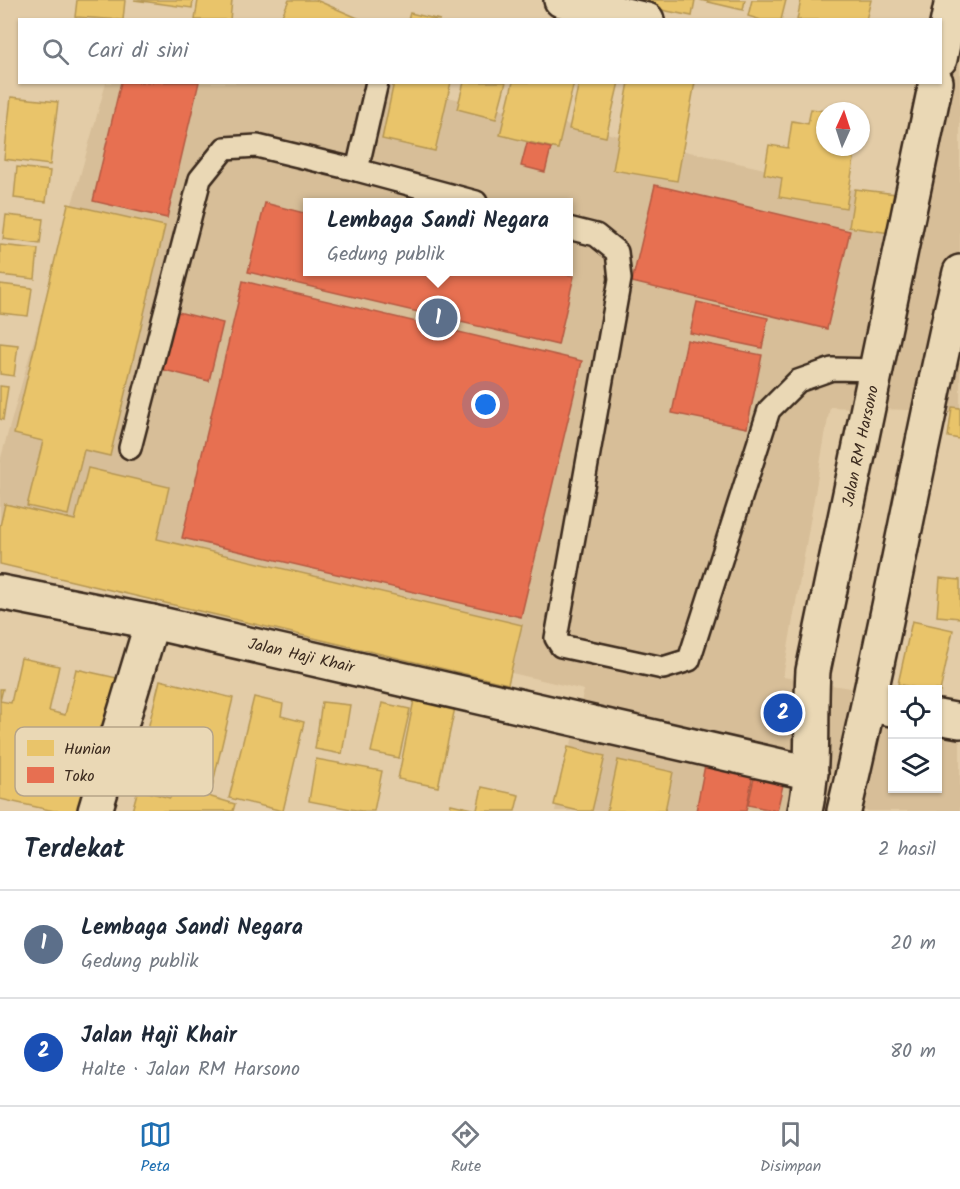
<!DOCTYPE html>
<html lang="id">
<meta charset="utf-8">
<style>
:root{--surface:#fff;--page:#f6f6f7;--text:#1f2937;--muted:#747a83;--line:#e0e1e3;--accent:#1f6fb2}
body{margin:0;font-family:Kalam,sans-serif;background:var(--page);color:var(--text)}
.controls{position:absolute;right:18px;bottom:18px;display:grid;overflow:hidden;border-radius:0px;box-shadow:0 2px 4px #0004}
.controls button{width:54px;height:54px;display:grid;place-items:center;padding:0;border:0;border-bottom:2px solid var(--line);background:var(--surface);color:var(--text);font:30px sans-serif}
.compass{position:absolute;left:816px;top:102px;width:54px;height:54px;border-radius:50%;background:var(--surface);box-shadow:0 2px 4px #0004;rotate:3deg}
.you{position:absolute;left:486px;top:405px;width:21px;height:21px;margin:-15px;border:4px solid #fff;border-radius:50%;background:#1a73e8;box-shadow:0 0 0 9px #1a73e833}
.badge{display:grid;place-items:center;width:39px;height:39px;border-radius:50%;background:var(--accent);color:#fff;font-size:20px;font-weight:700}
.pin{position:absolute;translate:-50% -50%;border:3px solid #fff;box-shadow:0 2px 6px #0006}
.popup{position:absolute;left:303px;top:198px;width:270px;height:78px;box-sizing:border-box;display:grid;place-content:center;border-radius:0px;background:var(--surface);filter:drop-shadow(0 2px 4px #0005);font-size:20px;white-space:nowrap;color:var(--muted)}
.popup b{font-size:22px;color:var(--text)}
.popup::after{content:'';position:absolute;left:50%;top:100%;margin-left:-12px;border:12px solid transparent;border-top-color:var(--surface)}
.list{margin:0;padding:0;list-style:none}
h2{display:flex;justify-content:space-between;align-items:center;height:78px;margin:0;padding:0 24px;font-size:26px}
h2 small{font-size:20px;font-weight:400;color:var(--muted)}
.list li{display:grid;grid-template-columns:39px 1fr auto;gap:18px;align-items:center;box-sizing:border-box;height:108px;padding:0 24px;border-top:2px solid var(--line)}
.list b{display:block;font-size:22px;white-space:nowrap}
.list p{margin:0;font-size:20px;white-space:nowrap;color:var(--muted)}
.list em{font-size:20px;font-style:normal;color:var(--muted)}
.icon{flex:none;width:33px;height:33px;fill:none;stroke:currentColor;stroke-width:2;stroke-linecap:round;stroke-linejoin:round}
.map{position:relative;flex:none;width:960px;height:811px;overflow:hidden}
.search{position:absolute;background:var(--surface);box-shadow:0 2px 4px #0004;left:18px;right:18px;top:18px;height:66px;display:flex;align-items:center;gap:15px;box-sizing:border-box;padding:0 21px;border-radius:0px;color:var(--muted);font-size:22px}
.sheet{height:294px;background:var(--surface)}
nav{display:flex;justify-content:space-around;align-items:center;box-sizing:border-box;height:84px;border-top:2px solid var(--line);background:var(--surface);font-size:16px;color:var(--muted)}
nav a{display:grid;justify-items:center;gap:3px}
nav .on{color:var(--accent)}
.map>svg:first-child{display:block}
</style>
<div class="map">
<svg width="960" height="811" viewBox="0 0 960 811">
<rect width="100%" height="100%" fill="#e3cca7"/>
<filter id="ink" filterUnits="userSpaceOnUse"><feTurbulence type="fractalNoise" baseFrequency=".0167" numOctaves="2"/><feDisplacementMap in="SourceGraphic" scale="12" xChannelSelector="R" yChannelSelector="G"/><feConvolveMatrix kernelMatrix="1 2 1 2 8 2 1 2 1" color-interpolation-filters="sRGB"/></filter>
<g filter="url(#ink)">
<path fill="#d7be98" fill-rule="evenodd" d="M 932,0 L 960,0 L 960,412 L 830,407 L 783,677 L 892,695 L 892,788 L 938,788 L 938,702 L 960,705 L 960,811 L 555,811 L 584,690 L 0,552 L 0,461 L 106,83 L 386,83 L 896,199 L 917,83 L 940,82 L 940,20 L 929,19 ZM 308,202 L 568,202 L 568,272 L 308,272 Z"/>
<g fill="#e9c46a" stroke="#b59653" stroke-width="1.5">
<path d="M 77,0 L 125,0 L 123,20 L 75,17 Z"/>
<path d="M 134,0 L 193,0 L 192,8 Z"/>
<path d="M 198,0 L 232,0 L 230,20 L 195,20 Z"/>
<path d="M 289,0 L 316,0 L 360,19 L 280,20 Z"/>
<path d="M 632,0 L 695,0 L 692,16 L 631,4 Z"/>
<path d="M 700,0 L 745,0 L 743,10 Z"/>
<path d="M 752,0 L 786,0 L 781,20 L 761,20 L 748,16 Z"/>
<path d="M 801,0 L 871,0 L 866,20 L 797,20 Z"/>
<path d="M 410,13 L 440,20 L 408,20 Z"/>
<path d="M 394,82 L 451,82 L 435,151 L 382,139 Z"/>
<path d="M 464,82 L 506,82 L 496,119 L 457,109 Z"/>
<path d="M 513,82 L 574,82 L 558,149 L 500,135 Z"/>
<path d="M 579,82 L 619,82 L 606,137 L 569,129 Z"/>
<path d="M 629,82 L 695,82 L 677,181 L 613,170 Z"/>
<path d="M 11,97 L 58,102 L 50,165 L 4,159 Z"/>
<path d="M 811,109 L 825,111 L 825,147 L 856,147 L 846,208 L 779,197 L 782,178 L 764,174 L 769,145 L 788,148 L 792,121 L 808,124 Z"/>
<path d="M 17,167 L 50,171 L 46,202 L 14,198 Z"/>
<path d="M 855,189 L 896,194 L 890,233 L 849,227 Z"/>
<path d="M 68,204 L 165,226 L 110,456 L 84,450 L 68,515 L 27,506 L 43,441 L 14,434 Z"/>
<path d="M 6,215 L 43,219 L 40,244 L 3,239 Z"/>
<path d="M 0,245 L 38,249 L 35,279 L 0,275 Z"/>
<path d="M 0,284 L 32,288 L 28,316 L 0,313 Z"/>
<path d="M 0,343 L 18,345 L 14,376 L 0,374 Z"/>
<path d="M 0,386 L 8,387 L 3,420 L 0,419 Z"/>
<path d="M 952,407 L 960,408 L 960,439 L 948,437 Z"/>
<path d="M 88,468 L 169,487 L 157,539 L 522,625 L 508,684 L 0,564 L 0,526 L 5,504 L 75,520 Z"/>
<path d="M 940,578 L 960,580 L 960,618 L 937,616 Z"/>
<path d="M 912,621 L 953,630 L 940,692 L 938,690 L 925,690 L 898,684 Z"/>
<path d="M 21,658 L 59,666 L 49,711 L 65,715 L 76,669 L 117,678 L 92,811 L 54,811 L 0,799 L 0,689 L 3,689 L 0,701 L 11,703 Z"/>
<path d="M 160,680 L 233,698 L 212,787 L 173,777 L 175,765 L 141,757 Z"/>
<path d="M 415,695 L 456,703 L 438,787 L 398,779 Z"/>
<path d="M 254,697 L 283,704 L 281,716 L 304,722 L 283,811 L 229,798 Z"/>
<path d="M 322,702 L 350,705 L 342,754 L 315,749 Z"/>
<path d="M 382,703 L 410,709 L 399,758 L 371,752 Z"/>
<path d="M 568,747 L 605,756 L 592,811 L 579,811 L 554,805 Z"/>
<path d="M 316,759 L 382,771 L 374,811 L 361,811 L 309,801 Z"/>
<path d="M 618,760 L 673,772 L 665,811 L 607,811 Z"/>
<path d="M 174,786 L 235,804 L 233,811 L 132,811 L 138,789 L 170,798 Z"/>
<path d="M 482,787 L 519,795 L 515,811 L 450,811 L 451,804 L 477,810 Z"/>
</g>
<g fill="#e76f51" stroke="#b35a42" stroke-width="1.5">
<path d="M 121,82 L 199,82 L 167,218 L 93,201 Z"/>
<path d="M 527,143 L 551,148 L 545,172 L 521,166 Z"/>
<path d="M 655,185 L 850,231 L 827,329 L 632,282 Z"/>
<path d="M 265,203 L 308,214 L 308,272 L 553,272 L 574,276 L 558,345 L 248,272 Z"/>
<path d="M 243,281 L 582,361 L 521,617 L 182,538 Z"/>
<path d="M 697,302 L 768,318 L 762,348 L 690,333 Z"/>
<path d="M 174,311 L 223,323 L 209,381 L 160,369 Z"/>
<path d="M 687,340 L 762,355 L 747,428 L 672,413 Z"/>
<path d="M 706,760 L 754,769 L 746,811 L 696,811 Z"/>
<path d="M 756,769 L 785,776 L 777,811 L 748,805 Z"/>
</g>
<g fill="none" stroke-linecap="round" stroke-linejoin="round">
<defs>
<g id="lane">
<path d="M 357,170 L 377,82"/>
<path d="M 568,228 L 596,235 L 617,252 L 620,279 L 556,638 L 561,646 L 663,668 L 689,660 L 769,410 L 798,381 L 832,369 L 877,370"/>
<path d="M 130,448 L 200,179 L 225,148 L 257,146 L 357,170 L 476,202"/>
</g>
<g id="street">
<path d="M 561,0 L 647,20"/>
<path d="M 0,592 L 152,622 L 811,773"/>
<path d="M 869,705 L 892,709"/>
<path d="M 938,717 L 960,721"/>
<path d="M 95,811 L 152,622"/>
</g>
<g id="secondary">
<path d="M 940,59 L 952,0"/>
<path d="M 805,811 C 815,766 810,717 813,671 L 936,82"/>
<path d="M 844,811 C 887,632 918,451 960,272"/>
</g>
</defs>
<use href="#lane" stroke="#3b2a1e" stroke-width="26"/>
<use href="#street" stroke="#3b2a1e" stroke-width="38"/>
<use href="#secondary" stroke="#3b2a1e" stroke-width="38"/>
<use href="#lane" stroke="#ead8b5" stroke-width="21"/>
<use href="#street" stroke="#ead8b5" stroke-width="33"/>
<use href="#secondary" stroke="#ead8b5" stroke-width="33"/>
</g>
</g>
<g text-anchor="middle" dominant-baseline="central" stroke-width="6" stroke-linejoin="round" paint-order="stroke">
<g font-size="16" fill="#3b2a1e" stroke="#ead8b5">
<text transform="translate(861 446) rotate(-78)">Jalan RM Harsono</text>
<text transform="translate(301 656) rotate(13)">Jalan Haji Khair</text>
</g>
</g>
<rect x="15" y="727" width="198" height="69" rx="9" fill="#ead8b5" stroke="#b6a488" stroke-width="1.5"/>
<rect x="27" y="740" width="27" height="16" fill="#e9c46a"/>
<rect x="27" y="767" width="27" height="16" fill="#e76f51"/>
<g font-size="16" fill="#3b2a1e">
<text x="64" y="754">Hunian</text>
<text x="64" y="781">Toko</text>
</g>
</svg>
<div class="controls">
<button><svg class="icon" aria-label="locate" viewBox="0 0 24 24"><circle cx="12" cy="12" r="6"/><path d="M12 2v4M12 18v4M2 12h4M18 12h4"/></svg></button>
<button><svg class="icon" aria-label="layers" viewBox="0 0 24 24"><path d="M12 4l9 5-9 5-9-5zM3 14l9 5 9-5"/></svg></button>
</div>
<svg class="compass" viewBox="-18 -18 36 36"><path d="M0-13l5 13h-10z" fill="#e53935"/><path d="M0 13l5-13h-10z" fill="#747a83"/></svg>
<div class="you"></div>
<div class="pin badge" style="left:438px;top:318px;background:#5c6f8a">1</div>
<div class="popup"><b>Lembaga Sandi Negara</b>Gedung publik</div>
<div class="pin badge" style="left:783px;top:713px;background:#1a4fb4">2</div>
<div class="search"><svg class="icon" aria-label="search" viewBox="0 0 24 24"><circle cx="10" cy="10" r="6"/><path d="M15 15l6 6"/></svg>Cari di sini</div>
</div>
<section class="sheet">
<h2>Terdekat<small>2 hasil</small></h2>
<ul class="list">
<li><span class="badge" style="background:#5c6f8a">1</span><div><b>Lembaga Sandi Negara</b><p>Gedung publik</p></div><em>20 m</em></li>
<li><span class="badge" style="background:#1a4fb4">2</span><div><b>Jalan Haji Khair</b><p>Halte · Jalan RM Harsono</p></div><em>80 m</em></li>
</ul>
</section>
<nav>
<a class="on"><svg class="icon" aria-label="map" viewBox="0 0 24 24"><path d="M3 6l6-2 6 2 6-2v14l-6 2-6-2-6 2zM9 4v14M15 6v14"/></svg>Peta</a>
<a><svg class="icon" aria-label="directions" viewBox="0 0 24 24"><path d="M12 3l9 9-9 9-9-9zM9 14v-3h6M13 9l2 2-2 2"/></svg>Rute</a>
<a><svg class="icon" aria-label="saved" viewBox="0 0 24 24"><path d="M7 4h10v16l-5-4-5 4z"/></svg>Disimpan</a>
</nav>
